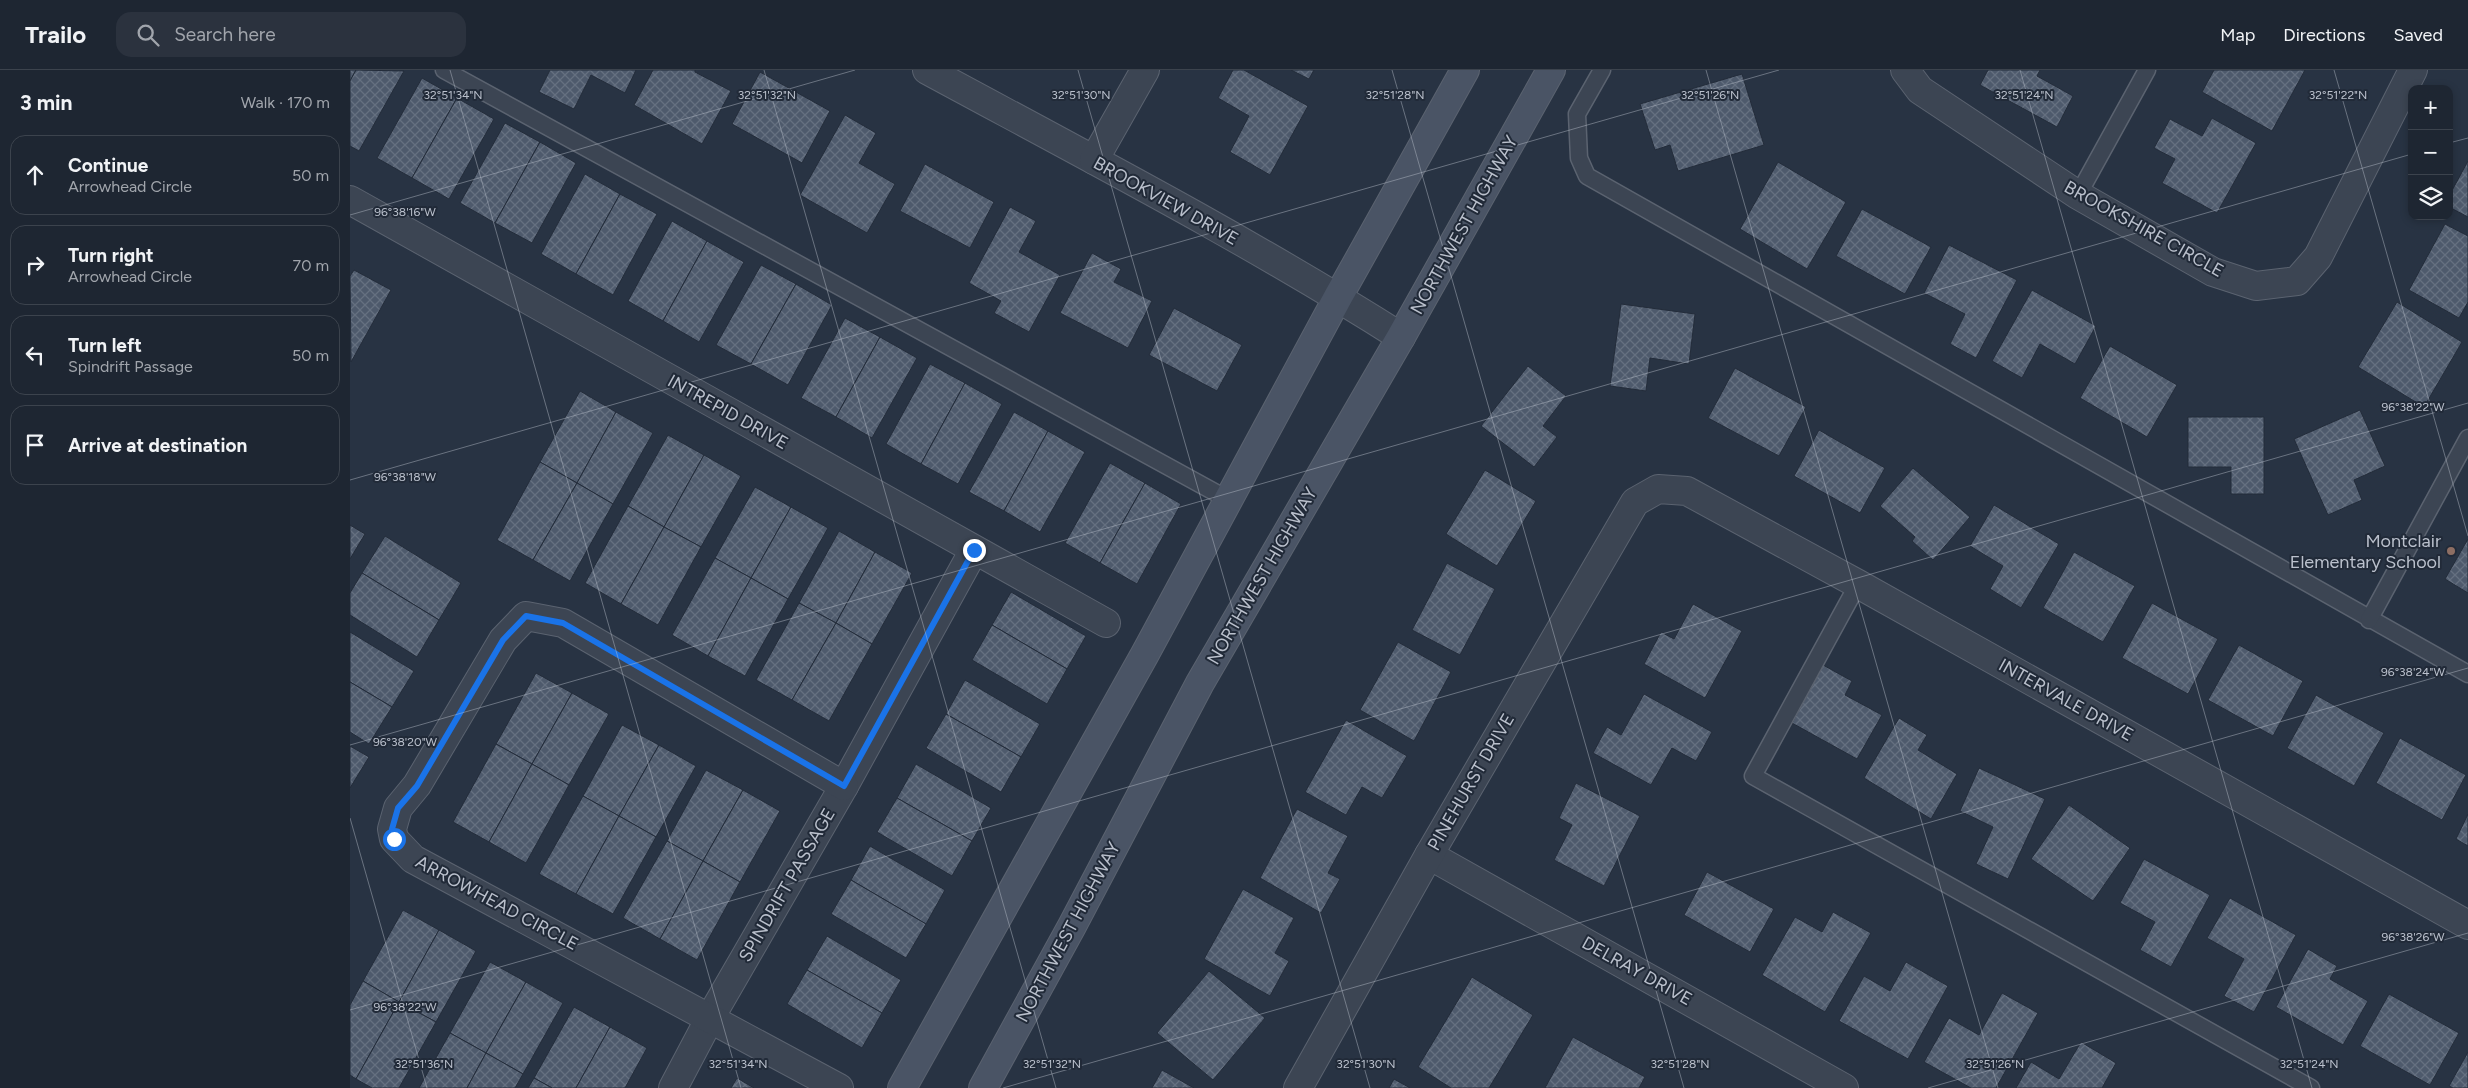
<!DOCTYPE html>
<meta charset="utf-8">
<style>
:root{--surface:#1e2632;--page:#2b323e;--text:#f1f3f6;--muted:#a1a5ac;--line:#3c434d}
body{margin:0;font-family:Figtree,sans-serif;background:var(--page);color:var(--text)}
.controls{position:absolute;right:15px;top:15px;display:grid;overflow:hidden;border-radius:10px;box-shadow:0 2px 8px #0003}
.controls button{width:45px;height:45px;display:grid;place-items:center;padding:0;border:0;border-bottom:1px solid var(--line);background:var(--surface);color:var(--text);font:25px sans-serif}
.stop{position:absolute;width:15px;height:15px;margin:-11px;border:4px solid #1a73e8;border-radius:50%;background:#fff}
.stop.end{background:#1a73e8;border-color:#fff;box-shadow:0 1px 5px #0008}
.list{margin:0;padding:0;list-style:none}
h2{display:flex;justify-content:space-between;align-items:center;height:65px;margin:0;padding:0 20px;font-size:21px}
h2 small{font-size:16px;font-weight:400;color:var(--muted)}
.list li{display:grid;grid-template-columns:32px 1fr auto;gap:15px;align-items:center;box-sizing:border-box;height:80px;margin:0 10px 10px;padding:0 10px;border:1px solid var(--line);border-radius:15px}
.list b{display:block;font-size:19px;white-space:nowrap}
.list p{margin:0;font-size:16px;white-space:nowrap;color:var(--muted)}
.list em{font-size:16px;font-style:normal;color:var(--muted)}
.icon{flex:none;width:28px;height:28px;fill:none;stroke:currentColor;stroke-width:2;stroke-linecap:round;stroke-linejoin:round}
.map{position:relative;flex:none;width:2118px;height:1018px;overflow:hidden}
header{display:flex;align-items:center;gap:30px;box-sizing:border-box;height:70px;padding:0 25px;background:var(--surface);border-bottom:1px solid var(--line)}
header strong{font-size:24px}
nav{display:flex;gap:28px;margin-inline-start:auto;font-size:18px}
.search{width:350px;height:45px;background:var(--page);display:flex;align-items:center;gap:12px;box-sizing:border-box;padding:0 18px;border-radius:15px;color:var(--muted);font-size:19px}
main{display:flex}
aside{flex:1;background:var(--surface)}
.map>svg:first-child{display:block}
</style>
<header>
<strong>Trailo</strong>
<div class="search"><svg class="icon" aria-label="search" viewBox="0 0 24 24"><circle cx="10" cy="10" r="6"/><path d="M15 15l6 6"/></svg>Search here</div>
<nav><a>Map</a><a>Directions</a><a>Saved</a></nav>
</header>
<main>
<aside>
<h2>3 min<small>Walk · 170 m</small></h2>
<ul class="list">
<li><svg class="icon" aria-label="ahead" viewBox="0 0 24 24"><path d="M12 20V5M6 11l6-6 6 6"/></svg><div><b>Continue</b><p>Arrowhead Circle</p></div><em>50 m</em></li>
<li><svg class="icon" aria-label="right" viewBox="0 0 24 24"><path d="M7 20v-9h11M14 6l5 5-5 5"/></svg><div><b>Turn right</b><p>Arrowhead Circle</p></div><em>70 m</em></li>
<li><svg class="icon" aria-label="left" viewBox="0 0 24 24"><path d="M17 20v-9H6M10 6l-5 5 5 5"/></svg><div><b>Turn left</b><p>Spindrift Passage</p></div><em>50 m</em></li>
<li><svg class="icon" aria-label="arrive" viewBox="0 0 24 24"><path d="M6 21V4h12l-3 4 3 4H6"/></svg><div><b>Arrive at destination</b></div></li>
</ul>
</aside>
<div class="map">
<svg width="2118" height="1018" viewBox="0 0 2118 1018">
<defs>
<pattern id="building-cross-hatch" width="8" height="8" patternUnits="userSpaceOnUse" patternTransform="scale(1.25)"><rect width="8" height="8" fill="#4e5a6c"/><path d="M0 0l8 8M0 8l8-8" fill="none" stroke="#657080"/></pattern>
</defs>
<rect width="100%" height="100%" fill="#283343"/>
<g fill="url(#building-cross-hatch)" stroke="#232c3a">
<path d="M 0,0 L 6,0 L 0,11 Z"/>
<path d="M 6,0 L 54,1 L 9,81 L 0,76 L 0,11 Z"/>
<path d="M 200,0 L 286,0 L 275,23 L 241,5 L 224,39 L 189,22 Z"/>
<path d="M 303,0 L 345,0 L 345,2 L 381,21 L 352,74 L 284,35 Z"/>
<path d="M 883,0 L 894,0 L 958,36 L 920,105 L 880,82 L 899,46 L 868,28 Z"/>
<path d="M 941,0 L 964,0 L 959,9 Z"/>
<path d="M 1638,0 L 1690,0 L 1687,6 L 1723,26 L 1707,57 L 1630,15 Z"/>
<path d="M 1864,0 L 1955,0 L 1922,61 L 1852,22 Z"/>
<path d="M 410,2 L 480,41 L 452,93 L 382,54 Z"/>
<path d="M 1392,4 L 1414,75 L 1328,101 L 1320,75 L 1305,80 L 1290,34 Z"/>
<path d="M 72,8 L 107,28 L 62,108 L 27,88 Z"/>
<path d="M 107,28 L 144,49 L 99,129 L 62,108 Z"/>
<path d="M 495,45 L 526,63 L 509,93 L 545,114 L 517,163 L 450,125 Z"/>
<path d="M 1862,48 L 1906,73 L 1867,143 L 1812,113 L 1825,89 L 1804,78 L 1820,49 L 1852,66 Z"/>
<path d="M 155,53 L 190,72 L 145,153 L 110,133 Z"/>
<path d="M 190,72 L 226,93 L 182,173 L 145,153 Z"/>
<path d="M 2118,91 L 2118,147 L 2099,137 L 2099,126 Z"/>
<path d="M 1428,92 L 1496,132 L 1457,199 L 1390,159 Z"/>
<path d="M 575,94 L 644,132 L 620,178 L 550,141 Z"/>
<path d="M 235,104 L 270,124 L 226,204 L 191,184 Z"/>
<path d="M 270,124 L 307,144 L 263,225 L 226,204 Z"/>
<path d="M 660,137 L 686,151 L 669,182 L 710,205 L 679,262 L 644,243 L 651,231 L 619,213 Z"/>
<path d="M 1512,139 L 1581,177 L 1555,224 L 1486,186 Z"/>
<path d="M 322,151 L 357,171 L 313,251 L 278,231 Z"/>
<path d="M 2095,154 L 2118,166 L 2118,232 L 2109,248 L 2059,220 Z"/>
<path d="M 357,171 L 394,192 L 349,272 L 313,251 Z"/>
<path d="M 1599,175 L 1667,210 L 1626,288 L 1600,274 L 1615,244 L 1574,223 Z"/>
<path d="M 742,183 L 771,199 L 764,212 L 802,231 L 778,278 L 710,243 Z"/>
<path d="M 411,195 L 446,214 L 401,294 L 366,275 Z"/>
<path d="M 4,200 L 41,220 L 1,292 L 0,206 Z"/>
<path d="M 446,214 L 482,235 L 438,315 L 401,294 Z"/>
<path d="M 1682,220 L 1746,256 L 1725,294 L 1690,274 L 1672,308 L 1642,291 Z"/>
<path d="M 2047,232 L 2112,272 L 2074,337 L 2008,297 Z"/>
<path d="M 1271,234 L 1345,244 L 1339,294 L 1300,288 L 1296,321 L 1260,316 Z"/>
<path d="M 824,238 L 892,275 L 867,321 L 799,285 Z"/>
<path d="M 495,248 L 530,267 L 486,347 L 451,328 Z"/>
<path d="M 530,267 L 567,288 L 522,368 L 486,347 Z"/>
<path d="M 1760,276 L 1827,315 L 1797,367 L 1730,328 Z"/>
<path d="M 580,294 L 615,313 L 571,394 L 536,374 Z"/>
<path d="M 1178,296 L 1216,326 L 1193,356 L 1207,367 L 1184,397 L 1131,356 Z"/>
<path d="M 1385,298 L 1456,337 L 1429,386 L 1358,348 Z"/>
<path d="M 615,313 L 652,334 L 608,414 L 571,394 Z"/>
<path d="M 230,321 L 266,342 L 227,413 L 190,392 Z"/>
<path d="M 2010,340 L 2035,396 L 2004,410 L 2012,430 L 1978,445 L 1944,369 Z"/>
<path d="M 266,342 L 303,363 L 263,434 L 227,413 Z"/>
<path d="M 664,342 L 698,361 L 654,441 L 619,422 Z"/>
<path d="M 1838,347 L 1914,347 L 1914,424 L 1881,424 L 1881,397 L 1838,397 Z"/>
<path d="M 1469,360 L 1535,398 L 1510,443 L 1444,406 Z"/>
<path d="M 698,361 L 735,382 L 690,462 L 654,441 Z"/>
<path d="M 318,365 L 354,385 L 314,457 L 278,436 Z"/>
<path d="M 354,385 L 391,406 L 351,477 L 314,457 Z"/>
<path d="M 190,392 L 227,413 L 183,490 L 147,470 Z"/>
<path d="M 760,393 L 795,413 L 750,493 L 715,473 Z"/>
<path d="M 1563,398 L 1620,447 L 1583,490 L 1562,471 L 1565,467 L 1530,436 Z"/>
<path d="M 1135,400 L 1186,431 L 1147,496 L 1096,464 Z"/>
<path d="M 227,413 L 263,434 L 220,511 L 183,490 Z"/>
<path d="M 795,413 L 831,434 L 787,514 L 750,493 Z"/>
<path d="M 405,417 L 441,437 L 401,508 L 365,488 Z"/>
<path d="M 1644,435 L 1709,474 L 1671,538 L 1640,519 L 1653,496 L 1620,476 Z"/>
<path d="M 278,436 L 314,457 L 271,534 L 235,513 Z"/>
<path d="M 441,437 L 478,458 L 438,529 L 401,508 Z"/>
<path d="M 0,455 L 15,464 L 0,489 Z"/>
<path d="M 314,457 L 351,477 L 308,555 L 271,534 Z"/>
<path d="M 489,461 L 525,482 L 486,553 L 449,533 Z"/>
<path d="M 35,466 L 111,513 L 89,550 L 12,503 Z"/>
<path d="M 2118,469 L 2118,523 L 2095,509 Z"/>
<path d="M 525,482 L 562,503 L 522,574 L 486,553 Z"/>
<path d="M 1724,482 L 1785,516 L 1753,572 L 1693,538 Z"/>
<path d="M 365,488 L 401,508 L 358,586 L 322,565 Z"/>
<path d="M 1097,493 L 1145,519 L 1110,585 L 1062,560 Z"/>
<path d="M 12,503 L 89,550 L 67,587 L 0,545 L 0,523 Z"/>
<path d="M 401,508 L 438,529 L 395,606 L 358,586 Z"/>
<path d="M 661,522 L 736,566 L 717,599 L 642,555 Z"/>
<path d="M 449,533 L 486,553 L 442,630 L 406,610 Z"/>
<path d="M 1802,533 L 1868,569 L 1838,624 L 1772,588 Z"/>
<path d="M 1343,534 L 1392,561 L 1355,628 L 1294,594 L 1311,562 L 1324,569 Z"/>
<path d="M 486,553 L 522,574 L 479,651 L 442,630 Z"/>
<path d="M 642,555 L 717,599 L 697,634 L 622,590 Z"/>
<path d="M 0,562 L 64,601 L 42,637 L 0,612 Z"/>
<path d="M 1048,572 L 1101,602 L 1064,671 L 1010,640 Z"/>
<path d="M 1889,575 L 1953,611 L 1923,666 L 1858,630 Z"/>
<path d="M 1473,595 L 1502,611 L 1495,625 L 1532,645 L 1507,689 L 1442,653 Z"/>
<path d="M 186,603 L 222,623 L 182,694 L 146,674 Z"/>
<path d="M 615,610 L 690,654 L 671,687 L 596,644 Z"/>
<path d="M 0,612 L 42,637 L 19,674 L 0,662 Z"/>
<path d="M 222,623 L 259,644 L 219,715 L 182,694 Z"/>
<path d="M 1294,624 L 1362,662 L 1346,691 L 1322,678 L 1301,715 L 1243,683 L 1257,657 L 1271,665 Z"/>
<path d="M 1966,625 L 2034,663 L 2004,716 L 1937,678 Z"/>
<path d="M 596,644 L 671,687 L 651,722 L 576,678 Z"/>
<path d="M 1549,648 L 1577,665 L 1568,680 L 1607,704 L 1581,749 L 1514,708 Z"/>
<path d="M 996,650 L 1057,686 L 1032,728 L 1012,717 L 996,745 L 955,722 Z"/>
<path d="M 272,655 L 309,675 L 269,746 L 233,726 Z"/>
<path d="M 2050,668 L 2116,705 L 2092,750 L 2026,713 Z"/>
<path d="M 146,674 L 182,694 L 139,772 L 103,752 Z"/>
<path d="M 309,675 L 346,696 L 306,767 L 269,746 Z"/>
<path d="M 0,676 L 19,687 L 0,718 Z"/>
<path d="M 182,694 L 219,715 L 176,793 L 139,772 Z"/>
<path d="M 566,694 L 641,738 L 622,771 L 547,728 Z"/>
<path d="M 1629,698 L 1695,729 L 1658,809 L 1626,794 L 1643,757 L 1610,741 Z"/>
<path d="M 356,700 L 393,720 L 353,791 L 317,771 Z"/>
<path d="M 1226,713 L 1290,746 L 1254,816 L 1204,790 L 1222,755 L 1209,748 Z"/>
<path d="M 393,720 L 430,741 L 390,812 L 353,791 Z"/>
<path d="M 233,726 L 269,746 L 226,824 L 189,804 Z"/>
<path d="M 547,728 L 622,771 L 602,806 L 527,762 Z"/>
<path d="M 1719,735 L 1780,778 L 1743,831 L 1681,789 Z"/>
<path d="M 947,739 L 998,766 L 978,803 L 990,809 L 971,843 L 910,808 Z"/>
<path d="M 2118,744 L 2118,776 L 2106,769 Z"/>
<path d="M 269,746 L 306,767 L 263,844 L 226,824 Z"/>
<path d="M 317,771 L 353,791 L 310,869 L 273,848 Z"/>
<path d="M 520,776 L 595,820 L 576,854 L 501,810 Z"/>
<path d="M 1794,789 L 1860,825 L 1821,897 L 1790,880 L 1805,852 L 1770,833 Z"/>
<path d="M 353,791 L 390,812 L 347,890 L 310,869 Z"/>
<path d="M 1357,802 L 1424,839 L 1400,882 L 1334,845 Z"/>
<path d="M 501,810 L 576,854 L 556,888 L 481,844 Z"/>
<path d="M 893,819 L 944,848 L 925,883 L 939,891 L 920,926 L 854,889 Z"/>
<path d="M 1880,828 L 1946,865 L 1904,942 L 1874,926 L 1894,889 L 1857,868 Z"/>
<path d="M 53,840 L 89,860 L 49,932 L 13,911 Z"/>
<path d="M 1483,842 L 1521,863 L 1475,942 L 1412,905 L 1445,847 L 1472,862 Z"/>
<path d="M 89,860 L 126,881 L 86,952 L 49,932 Z"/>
<path d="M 477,866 L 551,910 L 532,943 L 457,900 Z"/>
<path d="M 1958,879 L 1987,896 L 1980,909 L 2018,931 L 1993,975 L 1926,937 Z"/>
<path d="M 140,892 L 176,912 L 136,983 L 100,963 Z"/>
<path d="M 1556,892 L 1598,916 L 1558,989 L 1489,951 L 1514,906 L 1540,921 Z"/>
<path d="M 457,900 L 532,943 L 512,978 L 437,934 Z"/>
<path d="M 859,901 L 915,948 L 863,1010 L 807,963 Z"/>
<path d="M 1122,907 L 1183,945 L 1139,1018 L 1101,1018 L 1068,997 Z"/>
<path d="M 13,911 L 49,932 L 6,1009 L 0,1005 L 0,935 Z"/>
<path d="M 176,912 L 213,933 L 173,1004 L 136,983 Z"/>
<path d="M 1652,923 L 1688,943 L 1646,1018 L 1621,1018 L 1574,992 L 1599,948 L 1629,965 Z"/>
<path d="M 2039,924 L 2109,963 L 2080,1015 L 2010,976 Z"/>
<path d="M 49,932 L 86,952 L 49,1018 L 22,1018 L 6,1009 Z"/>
<path d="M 224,937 L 260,957 L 226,1018 L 202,1018 L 184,1008 Z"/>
<path d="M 260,957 L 297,978 L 275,1018 L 226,1018 Z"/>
<path d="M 100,963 L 136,983 L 117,1018 L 69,1018 Z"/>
<path d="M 1223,967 L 1295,1007 L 1289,1018 L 1195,1018 Z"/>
<path d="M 1731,972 L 1766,993 L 1752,1018 L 1666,1018 L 1681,992 L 1709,1009 Z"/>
<path d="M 2118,982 L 2118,1018 L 2103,1018 L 2099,1016 Z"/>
<path d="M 136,983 L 173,1004 L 165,1018 L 117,1018 Z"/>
<path d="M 812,1000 L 844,1018 L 802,1018 Z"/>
<path d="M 184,1008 L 202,1018 L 178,1018 Z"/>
<path d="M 387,1008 L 404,1018 L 381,1018 Z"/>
<path d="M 1044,1009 L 1060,1018 L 1039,1018 Z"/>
</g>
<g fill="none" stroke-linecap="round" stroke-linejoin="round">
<defs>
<g id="lane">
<path d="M 94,0 L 879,430"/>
<path d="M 1252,0 L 1227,44 L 1229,88 L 1237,106 L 2118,604"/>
<path d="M 1728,125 L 1797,0"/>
<path d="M 1508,514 L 1403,706 L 1961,1018"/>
<path d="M 2019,550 L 2118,368"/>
</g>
<g id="street">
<path d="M 577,0 C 736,86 898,170 1051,267"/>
<path d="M 1555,0 L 1570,20 L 1728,125 L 1863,202 L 1906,216 L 1947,211 L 1968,187 L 2063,0"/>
<path d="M 744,90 L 795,0"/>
<path d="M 0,130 L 756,553"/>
<path d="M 1079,785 L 1494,1018"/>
<path d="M 323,1018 L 360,948 L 494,716 L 624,480"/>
<path d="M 489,1018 L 63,789 L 44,769 L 42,759 L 48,738 L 67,715 L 153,570 L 176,546 L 213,553 L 494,716"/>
<path d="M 948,1018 L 1079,785 L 1285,432 L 1308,419 L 1337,421 L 1508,514 L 2118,855"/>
</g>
<g id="secondary">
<path d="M 552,1018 L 795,584 L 988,227 L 1115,0"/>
<path d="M 633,1018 L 722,856 L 850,613 L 1051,267 L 1201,0"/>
</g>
</defs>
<use href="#lane" stroke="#5b6370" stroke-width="19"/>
<use href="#street" stroke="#5b6370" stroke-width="30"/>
<use href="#secondary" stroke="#5b6370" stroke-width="30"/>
<use href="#lane" stroke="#3c4553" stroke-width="16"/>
<use href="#street" stroke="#3c4553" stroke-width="28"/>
<use href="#secondary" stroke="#4a5465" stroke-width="28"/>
</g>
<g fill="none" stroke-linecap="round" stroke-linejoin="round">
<path stroke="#1a73e8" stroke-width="6" d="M 44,769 L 42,759 L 48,738 L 67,716 L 153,570 L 176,546 L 213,553 L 494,716 L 624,480"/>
</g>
<path fill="none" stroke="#bac0cc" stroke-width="1" stroke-opacity="0.45" d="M 100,0 L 391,1018M 414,0 L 706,1018M 728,0 L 1020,1018M 1042,0 L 1334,1018M 1356,0 L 1648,1018M 1670,0 L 1962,1018M 1984,0 L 2118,466M 2099,73 L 2118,68M 0,145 L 505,0M 0,410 L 1429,0M 0,675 L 2062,84M 0,748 L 77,1018M 0,940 L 2118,333M 653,1018 L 2118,598M 1578,1018 L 2118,863"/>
<circle fill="#8d6e63" stroke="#212a38" stroke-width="2" cx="2101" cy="481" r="5"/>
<g text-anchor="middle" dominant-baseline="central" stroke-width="4" stroke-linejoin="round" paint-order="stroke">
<g font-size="18" fill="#bac0cc" stroke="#212a38">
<text transform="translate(816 131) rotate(29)">BROOKVIEW DRIVE</text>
<text transform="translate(1114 155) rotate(-61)">NORTHWEST HIGHWAY</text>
<text transform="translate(1794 159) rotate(29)">BROOKSHIRE CIRCLE</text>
<text transform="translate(378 342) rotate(29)">INTREPID DRIVE</text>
<text transform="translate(912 506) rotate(-60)">NORTHWEST HIGHWAY</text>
<text transform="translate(1716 630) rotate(29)">INTERVALE DRIVE</text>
<text transform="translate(1121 712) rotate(-60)">PINEHURST DRIVE</text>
<text transform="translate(437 815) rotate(-60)">SPINDRIFT PASSAGE</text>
<text transform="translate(147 833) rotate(28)">ARROWHEAD CIRCLE</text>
<text transform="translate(718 862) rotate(-62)">NORTHWEST HIGHWAY</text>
<text transform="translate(1287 901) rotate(29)">DELRAY DRIVE</text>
</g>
<g font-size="18" fill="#bac0cc" stroke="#212a38" text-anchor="end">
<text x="2091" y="471">Montclair<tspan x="2091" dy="21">Elementary School</tspan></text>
</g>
</g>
<g font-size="12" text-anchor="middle" fill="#bac0cc" stroke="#212a38" stroke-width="4" stroke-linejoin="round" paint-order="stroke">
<text x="103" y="29">32°51'34"N</text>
<text x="417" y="29">32°51'32"N</text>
<text x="731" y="29">32°51'30"N</text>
<text x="1045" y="29">32°51'28"N</text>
<text x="1360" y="29">32°51'26"N</text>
<text x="1674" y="29">32°51'24"N</text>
<text x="1988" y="29">32°51'22"N</text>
<text x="55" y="146">96°38'16"W</text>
<text x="2063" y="341">96°38'22"W</text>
<text x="55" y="411">96°38'18"W</text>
<text x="2063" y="606">96°38'24"W</text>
<text x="55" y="676">96°38'20"W</text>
<text x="2063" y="871">96°38'26"W</text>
<text x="55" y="941">96°38'22"W</text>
<text x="74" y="998">32°51'36"N</text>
<text x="388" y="998">32°51'34"N</text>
<text x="702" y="998">32°51'32"N</text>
<text x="1016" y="998">32°51'30"N</text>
<text x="1330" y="998">32°51'28"N</text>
<text x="1645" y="998">32°51'26"N</text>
<text x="1959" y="998">32°51'24"N</text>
</g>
</svg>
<div class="controls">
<button>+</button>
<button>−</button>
<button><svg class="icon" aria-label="layers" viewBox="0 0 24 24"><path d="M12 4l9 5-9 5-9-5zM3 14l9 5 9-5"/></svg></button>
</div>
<div class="stop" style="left:44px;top:769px"></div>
<div class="stop end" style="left:624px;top:480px"></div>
</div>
</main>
